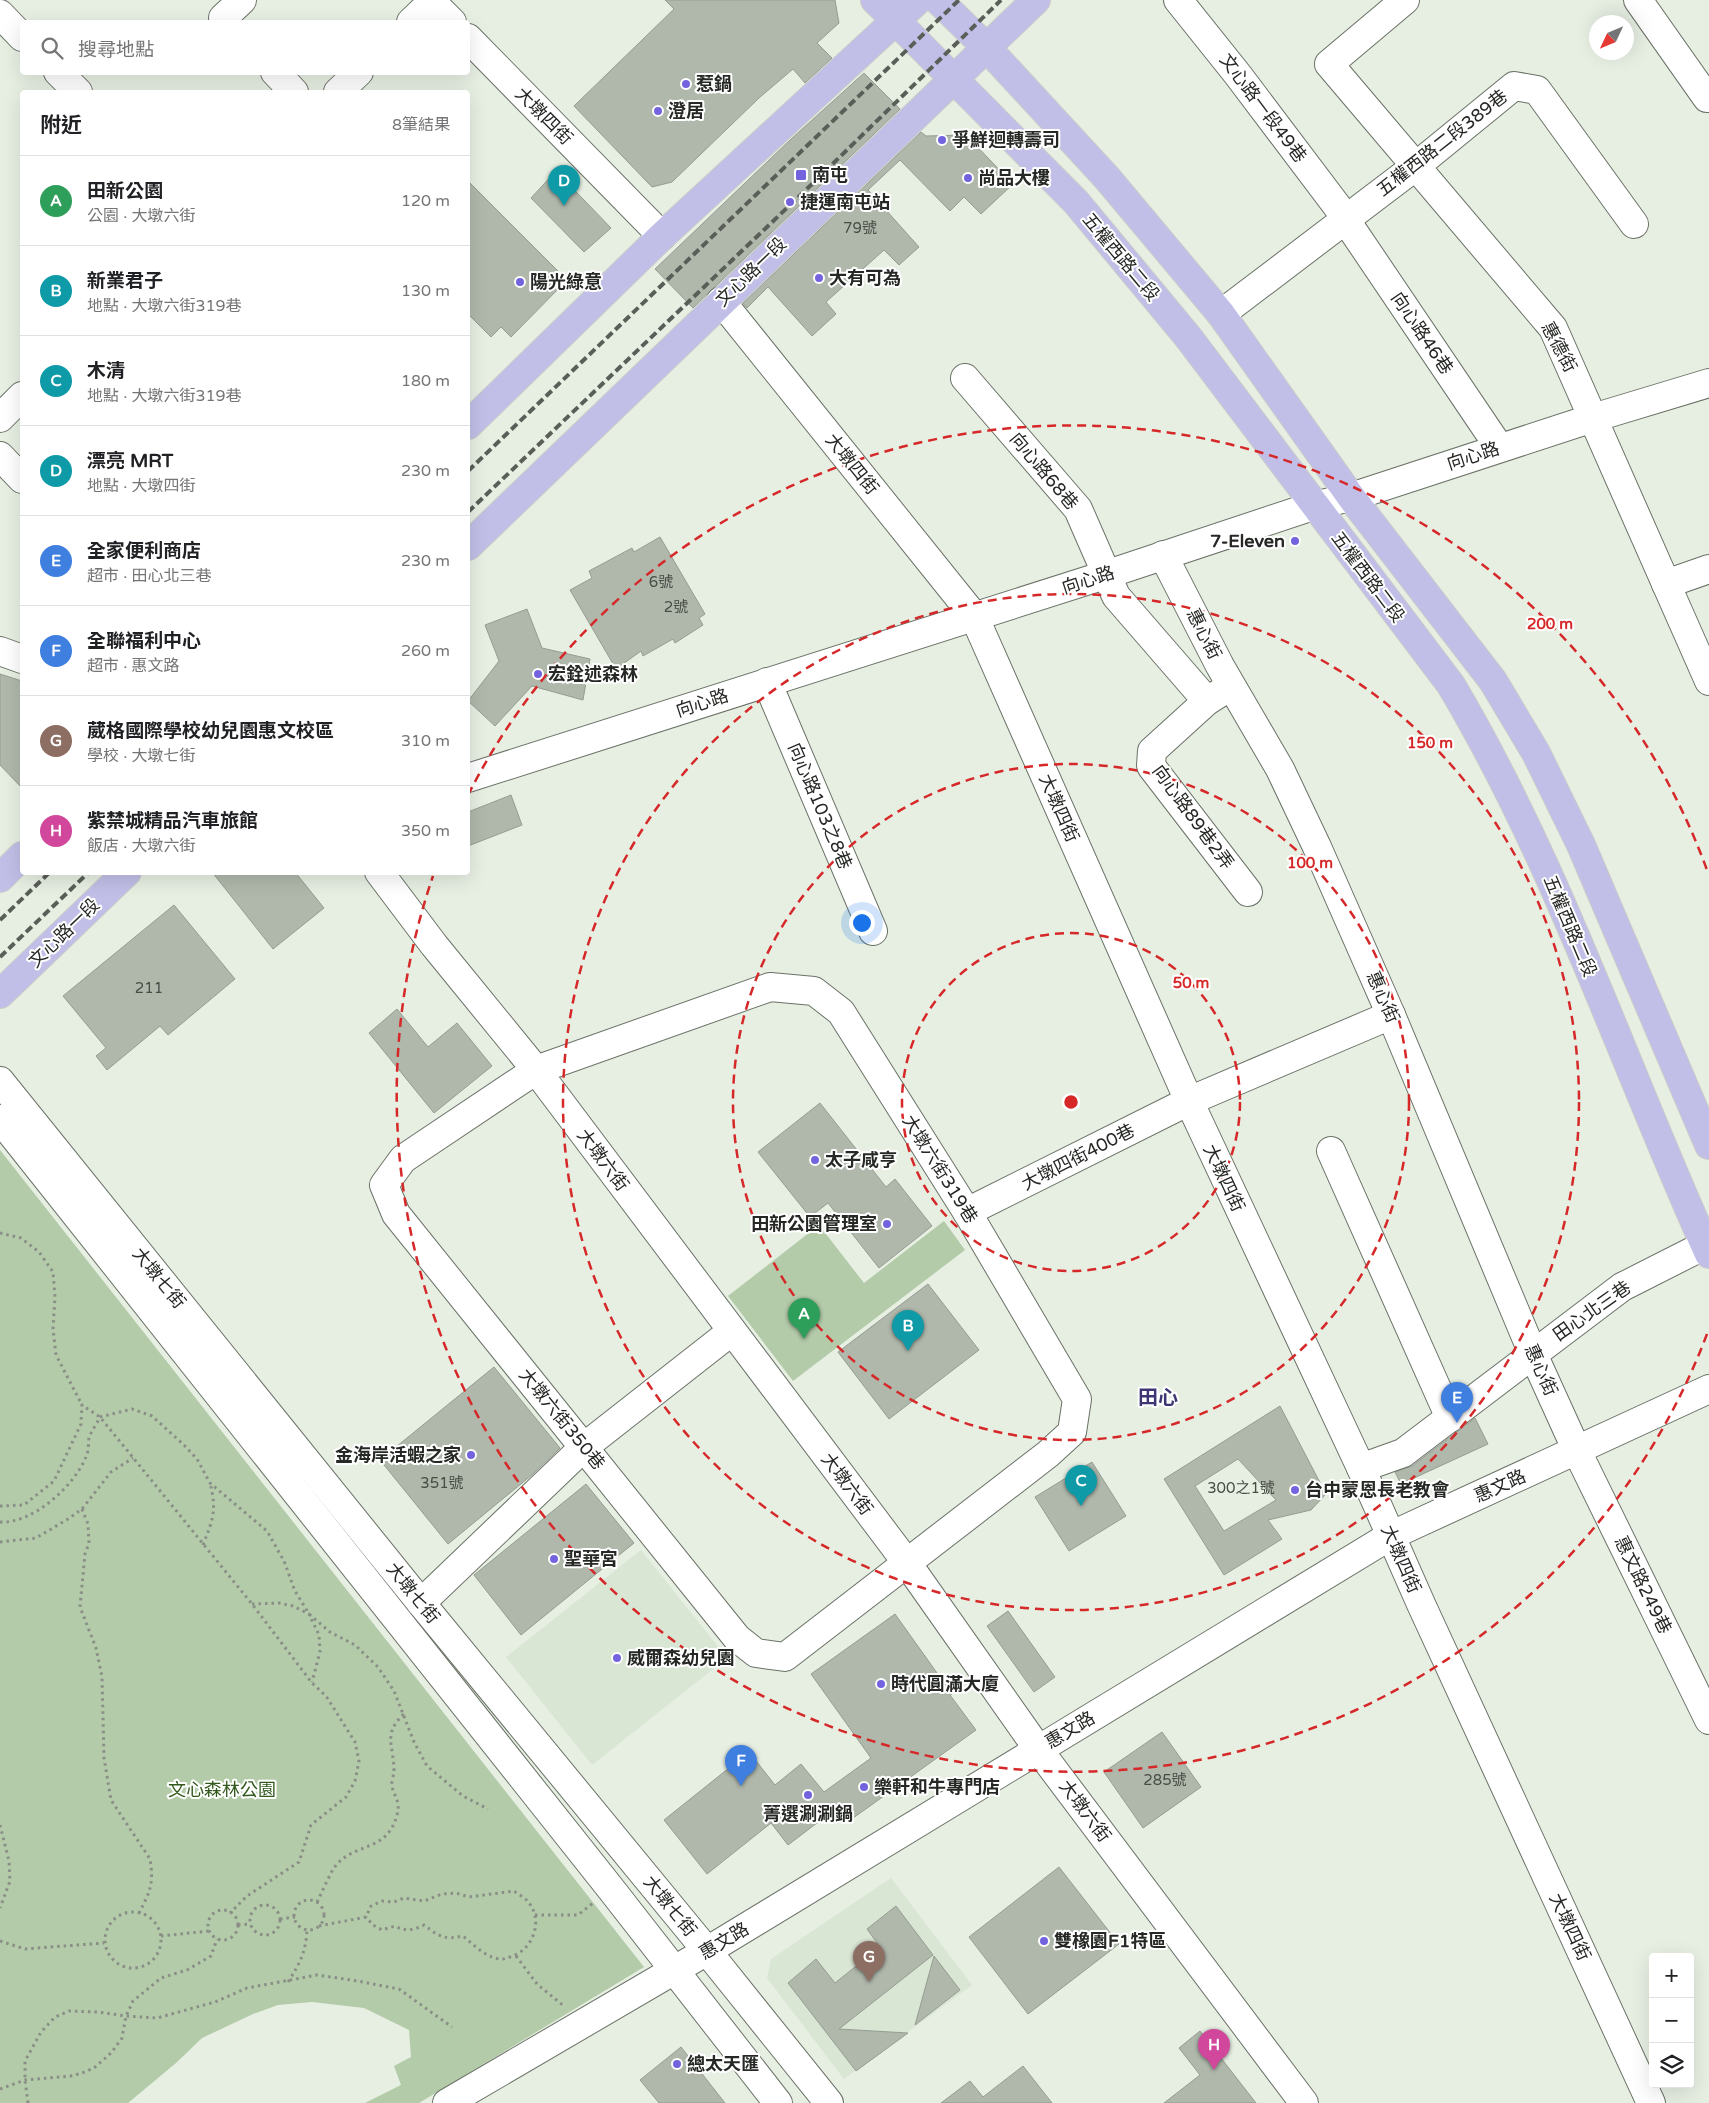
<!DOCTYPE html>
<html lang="zh-TW">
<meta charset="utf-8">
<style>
:root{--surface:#fff;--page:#f2f2f2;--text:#202124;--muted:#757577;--line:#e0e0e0;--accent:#7363de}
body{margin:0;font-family:"Varela Round","Noto Sans TC",sans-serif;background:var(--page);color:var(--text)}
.controls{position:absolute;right:15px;bottom:15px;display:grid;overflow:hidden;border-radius:5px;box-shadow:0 5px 20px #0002}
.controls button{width:45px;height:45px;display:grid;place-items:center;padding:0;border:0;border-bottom:1px solid var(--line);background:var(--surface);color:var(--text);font:25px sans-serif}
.compass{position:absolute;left:1589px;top:15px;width:45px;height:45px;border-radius:50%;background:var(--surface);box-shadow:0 5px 20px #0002;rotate:226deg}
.you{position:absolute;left:861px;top:922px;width:18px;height:18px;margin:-12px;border:4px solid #fff;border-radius:50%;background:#1a73e8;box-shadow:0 0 0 8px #1a73e833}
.badge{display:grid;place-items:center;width:32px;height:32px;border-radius:50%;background:var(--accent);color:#fff;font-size:16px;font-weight:700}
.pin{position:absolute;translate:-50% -41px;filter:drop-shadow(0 1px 2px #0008)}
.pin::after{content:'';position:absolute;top:26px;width:18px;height:15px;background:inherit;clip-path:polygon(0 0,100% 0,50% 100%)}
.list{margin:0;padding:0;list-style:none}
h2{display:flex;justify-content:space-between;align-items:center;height:65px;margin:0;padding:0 20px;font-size:21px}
h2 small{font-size:16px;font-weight:400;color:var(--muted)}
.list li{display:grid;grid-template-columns:32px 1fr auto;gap:15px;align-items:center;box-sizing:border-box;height:90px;padding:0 20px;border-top:1px solid var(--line)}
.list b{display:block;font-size:19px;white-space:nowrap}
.list p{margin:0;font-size:16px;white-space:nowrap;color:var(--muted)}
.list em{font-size:16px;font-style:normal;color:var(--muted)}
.icon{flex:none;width:28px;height:28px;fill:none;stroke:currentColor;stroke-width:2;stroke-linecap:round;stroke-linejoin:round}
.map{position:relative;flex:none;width:1709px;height:2103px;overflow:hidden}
.search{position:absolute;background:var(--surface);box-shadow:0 5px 20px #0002;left:20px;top:20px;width:450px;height:55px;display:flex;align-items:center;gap:12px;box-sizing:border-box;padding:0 18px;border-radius:5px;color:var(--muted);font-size:19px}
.panel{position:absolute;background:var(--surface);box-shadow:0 5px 20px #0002;left:20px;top:90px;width:450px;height:785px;border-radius:5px}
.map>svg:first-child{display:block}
</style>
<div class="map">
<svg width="1709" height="2103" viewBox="0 0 1709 2103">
<rect width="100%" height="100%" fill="#e7efe3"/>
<g fill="#d9e6d4">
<path d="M 641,1550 L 727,1658 L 592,1765 L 506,1657 Z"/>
<path d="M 891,1878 L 972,1985 L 844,2079 L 767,1978 L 771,1959 Z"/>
</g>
<g fill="#b3cba9">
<path d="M 0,1150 L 644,1967 L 419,2103 L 365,2103 L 401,2085 L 394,2066 L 411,2057 L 409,2030 L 364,2008 L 312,2002 L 278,2005 L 253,2014 L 202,2038 L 176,2063 L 128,2103 L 0,2103 Z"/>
<path d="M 944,1221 L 965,1250 L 793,1381 L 728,1296 L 819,1225 L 864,1283 Z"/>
</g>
<g fill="#b0b8ac" stroke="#959d92" fill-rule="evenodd">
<path d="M 665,0 L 835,0 L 839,23 L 817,43 L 832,58 L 805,83 L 793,69 L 759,98 L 672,182 L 652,187 L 574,106 L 674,9 Z"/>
<path d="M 864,73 L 900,109 L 693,308 L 655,269 L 790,140 Z"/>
<path d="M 921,132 L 926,136 L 966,135 L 1013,184 L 981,214 L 964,197 L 950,211 L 900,160 L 868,190 L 919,247 L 899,265 L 884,250 L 826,302 L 836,314 L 812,336 L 768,287 L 747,308 L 743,303 Z"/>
<path d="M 556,171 L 611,228 L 584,252 L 531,198 Z"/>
<path d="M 468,181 L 567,280 L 511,337 L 501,327 L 491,337 L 468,314 Z"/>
<path d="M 660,537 L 705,614 L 699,618 L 703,625 L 675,643 L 673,639 L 643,656 L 641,651 L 616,669 L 570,590 L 592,578 L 589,571 L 632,548 L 634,552 Z"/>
<path d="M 527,609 L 542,648 L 590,659 L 583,700 L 532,686 L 495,726 L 468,701 L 499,661 L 485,625 Z"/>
<path d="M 0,674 L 22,681 L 22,788 L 0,765 Z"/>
<path d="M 511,795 L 522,825 L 468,846 L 468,812 Z"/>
<path d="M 212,872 L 295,872 L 324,908 L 273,949 Z"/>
<path d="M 174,905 L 235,979 L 168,1035 L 160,1026 L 107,1070 L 96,1056 L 106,1048 L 63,996 Z"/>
<path d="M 397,1009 L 428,1047 L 457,1023 L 492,1066 L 434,1113 L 369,1033 Z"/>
<path d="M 820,1103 L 886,1187 L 895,1179 L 932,1226 L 879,1268 L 828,1203 L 810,1217 L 758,1152 Z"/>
<path d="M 928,1284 L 979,1350 L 889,1419 L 838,1352 Z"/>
<path d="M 494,1367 L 560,1448 L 533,1474 L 448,1544 L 380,1460 Z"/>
<path d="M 1280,1406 L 1326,1494 L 1311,1510 L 1268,1520 L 1282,1539 L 1224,1575 L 1164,1479 ZM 1238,1459 L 1276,1500 L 1224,1531 L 1195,1486 Z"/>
<path d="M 1475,1418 L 1488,1444 L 1401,1484 L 1395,1472 L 1412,1466 Z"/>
<path d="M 1092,1462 L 1126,1516 L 1069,1551 L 1035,1497 Z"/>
<path d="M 586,1484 L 634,1543 L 521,1635 L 474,1575 Z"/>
<path d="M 1008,1611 L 1055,1677 L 1034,1692 L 987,1626 Z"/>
<path d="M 895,1614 L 952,1694 L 950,1695 L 976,1730 L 849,1821 L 838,1807 L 788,1845 L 771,1823 L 707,1874 L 664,1820 L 749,1752 L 775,1785 L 801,1764 L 824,1792 L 871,1758 L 811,1674 Z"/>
<path d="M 1162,1732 L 1201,1787 L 1143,1828 L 1104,1772 Z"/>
<path d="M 1059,1867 L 1119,1944 L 1028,2014 L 969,1937 Z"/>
<path d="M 896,1906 L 933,1955 L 839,2029 L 908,2033 L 856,2071 L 788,1983 L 816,1959 L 835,1983 L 880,1947 L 867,1929 Z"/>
<path d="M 934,1956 L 960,1990 L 915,2025 Z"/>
<path d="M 1200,2031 L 1256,2103 L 1164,2103 L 1200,2075 L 1179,2048 Z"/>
<path d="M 681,2047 L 725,2103 L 659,2103 L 640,2080 Z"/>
<path d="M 1023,2066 L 1052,2103 L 941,2103 L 970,2081 L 983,2097 Z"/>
</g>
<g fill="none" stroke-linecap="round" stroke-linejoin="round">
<defs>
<g id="minor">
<path d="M 430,0 L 452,22"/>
<path d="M 1178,0 L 1238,75 L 1346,218"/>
<path d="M 1405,0 L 1329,64 L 1553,328 L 1709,681"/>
<path d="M 1638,0 L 1707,98 L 1709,98"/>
<path d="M 0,14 L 22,37"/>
<path d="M 227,22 L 223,18 L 242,0"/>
<path d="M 411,22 L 432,2"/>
<path d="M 468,38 L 662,236"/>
<path d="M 58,72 L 78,92"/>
<path d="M 275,72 L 294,92"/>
<path d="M 338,92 L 359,72"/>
<path d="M 1345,219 L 1499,447"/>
<path d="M 721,301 L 974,616 L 1189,1101 L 1361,1468 L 1421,1604 L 1651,2103"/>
<path d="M 1221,314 L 1416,166 L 1514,86 L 1537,90 L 1634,224"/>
<path d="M 965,378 L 1078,509 L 1116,596 L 1207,701"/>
<path d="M 0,418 L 22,396"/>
<path d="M 0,456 L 22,479"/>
<path d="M 1163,555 L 1220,666 L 1280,769 L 1317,847 L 1391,1015 L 1533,1354 L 1577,1451 L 1709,1720"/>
<path d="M 1666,584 L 1709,569"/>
<path d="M 0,651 L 22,659"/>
<path d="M 767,682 L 873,931"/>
<path d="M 1223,691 L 1207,701 L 1152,751 L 1151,766 L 1248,892"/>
<path d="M 468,778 L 1108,574 L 1313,506 L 1351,497 L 1593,418 L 1709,383"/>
<path d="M 379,872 L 434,945 L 536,1070 L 907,1563 L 1038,1749 L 1304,2103"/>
<path d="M 770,987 L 814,991 L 841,1012 L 967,1212 L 1077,1399 L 1072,1432 L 1048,1454 L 785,1657 L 756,1653 L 737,1638 L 396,1214 L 384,1185 L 403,1159 L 536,1070 Z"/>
<path d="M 0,1081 L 421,1603 L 707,1951 L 829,2103"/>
<path d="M 0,1119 L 611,1889 L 778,2103"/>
<path d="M 1331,1151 L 1450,1418"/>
<path d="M 967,1212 L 1189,1101 L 1391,1015"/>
<path d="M 1361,1468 L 1403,1453 L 1622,1287 L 1705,1245"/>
<path d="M 421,1603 L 584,1447 L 732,1331"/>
<path d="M 447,2103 L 707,1951 L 1390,1536 L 1709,1389"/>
</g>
<g id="major">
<path d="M 875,0 L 1076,202 L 1188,337 L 1451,685 C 1558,865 1623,1064 1709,1254"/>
<path d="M 938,0 L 986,47 L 1107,178 L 1221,314 L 1351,497 L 1493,681 L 1536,753 L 1581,845 L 1709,1145"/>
<path d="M 468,425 L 662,236 L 918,0"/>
<path d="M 468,546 L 1036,0"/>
<path d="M 0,878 L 22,856"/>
<path d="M 0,994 L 127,872"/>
</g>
</defs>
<use href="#minor" stroke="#6a7267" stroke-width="30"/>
<use href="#major" stroke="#cbcbca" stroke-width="30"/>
<g stroke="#898e86" stroke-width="3" stroke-dasharray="2.5 4" stroke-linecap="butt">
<path d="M 0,1233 L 21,1238 L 39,1252 L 53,1272 L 55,1297 L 53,1329 L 56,1355 L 82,1405"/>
<path d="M 0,1506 L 24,1505 L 54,1481 L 81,1424 L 82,1405 L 100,1417 L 252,1604 L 312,1683 L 326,1696 L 355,1742 L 359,1761 L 355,1781 L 346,1797 L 311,1825 L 299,1862 L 247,1896 L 230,1913"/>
<path d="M 82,1509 L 88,1524 L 89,1543 L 85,1554 L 80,1607 L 96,1648 L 102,1677 L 104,1758 L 111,1800 L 150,1859 C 154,1884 150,1892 139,1913"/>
<path d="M 0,1522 C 33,1524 74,1486 86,1457 C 89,1451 88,1444 89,1438 C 91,1431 97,1424 100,1417 L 132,1409 L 152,1416 L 184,1445 L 197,1459 L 210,1483 L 267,1531 L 284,1561 L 295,1591 L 309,1614 L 330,1632 L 355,1645 L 378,1667 L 394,1691 L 414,1742 L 427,1766 L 463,1796 L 488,1809"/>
<path d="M 0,1542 L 36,1538 L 68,1519 L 82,1509 L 111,1472 L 133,1458"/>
<path d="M 203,1545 C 213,1519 217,1511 210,1483"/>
<path d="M 252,1604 L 279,1603 L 293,1606 L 309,1614 L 319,1635 L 320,1652 L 312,1682"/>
<path d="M 0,1825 L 9,1861 L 10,1881 L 0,1908"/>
<circle cx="309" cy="1915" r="15"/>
<path d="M 317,1902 C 323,1891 331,1869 339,1862 C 359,1843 388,1850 397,1815 C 401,1801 394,1797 392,1786 C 391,1781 394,1775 394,1771 C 394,1746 382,1734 404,1714"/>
<circle cx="265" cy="1920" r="15"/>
<circle cx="223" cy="1925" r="15"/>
<circle cx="133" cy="1940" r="28"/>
<path d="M 535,1915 L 578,1915 L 593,1903"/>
<path d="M 280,1919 L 295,1917"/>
<path d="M 238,1925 L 251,1924"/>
<path d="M 319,1926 L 366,1917 L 371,1906 L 382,1901 L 394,1902 L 404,1898 L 424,1901 L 442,1894 L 456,1893 L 469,1897 L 514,1891 C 519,1895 526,1898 529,1903 C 544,1922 532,1951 510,1957 C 506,1958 503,1960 499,1959 C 484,1956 474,1945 463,1936 C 444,1940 440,1937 424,1925 C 414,1930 406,1932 395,1926 L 382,1930 L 373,1925 L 366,1917"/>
<path d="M 161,1936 L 209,1931"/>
<path d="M 0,1941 L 25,1949 L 104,1943"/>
<path d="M 516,1956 L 537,1984 L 565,2007"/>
<path d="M 288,1982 C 300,1963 306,1952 307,1929"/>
<path d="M 0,2089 L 25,2080 L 71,2076 L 82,2073 L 94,2068 L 111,2053 L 122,2038 L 126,2016 L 133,2001 L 161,1978 L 187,1970 L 211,1956 L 217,1939"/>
<path d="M 28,2103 L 25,2080 L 25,2061 L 41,2032 L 55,2017 L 69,2011 L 98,2012 L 126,2016 L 157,2018 L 215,2002 L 247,1988 L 317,1975 L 358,1981 L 399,1989 L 452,2027"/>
</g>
<use href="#minor" stroke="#fff" stroke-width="28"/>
<use href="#major" stroke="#c1bfe7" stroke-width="28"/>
<g stroke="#5a5e58" stroke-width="4" stroke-dasharray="8 4" stroke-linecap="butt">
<path d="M 468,471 L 959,0"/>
<path d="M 468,512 L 811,185 L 1001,0"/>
<path d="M 0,920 L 50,872"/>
<path d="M 0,957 L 89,872"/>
</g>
</g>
<g fill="none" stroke="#d62828" stroke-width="2.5" stroke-dasharray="9 6">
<circle cx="1071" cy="1102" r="169"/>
<circle cx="1071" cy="1102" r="338"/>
<circle cx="1071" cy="1102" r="508"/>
<path d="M1707 1334A677 677 0 0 1 433 876M468 795A677 677 0 0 1 1707 870"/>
</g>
<g fill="#7363de" stroke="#fff" stroke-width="2">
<circle cx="686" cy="84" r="5"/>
<circle cx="658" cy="111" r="5"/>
<circle cx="942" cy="140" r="5"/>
<rect x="795" y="169" width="12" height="12" rx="2.5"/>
<circle cx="968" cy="178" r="5"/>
<circle cx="790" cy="202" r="5"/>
<circle cx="819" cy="278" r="5"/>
<circle cx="520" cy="282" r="5"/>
<circle cx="1295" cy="541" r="5"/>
<circle cx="538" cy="674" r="5"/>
<circle cx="815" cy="1160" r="5"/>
<circle cx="887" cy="1224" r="5"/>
<circle cx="471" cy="1455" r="5"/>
<circle cx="1295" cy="1490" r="5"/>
<circle cx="554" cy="1559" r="5"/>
<circle cx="617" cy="1658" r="5"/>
<circle cx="881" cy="1684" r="5"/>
<circle cx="864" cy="1787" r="5"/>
<circle cx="808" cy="1795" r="5"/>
<circle cx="1044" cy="1941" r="5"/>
<circle cx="677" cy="2064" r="5"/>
</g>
<g text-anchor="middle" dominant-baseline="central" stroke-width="4" stroke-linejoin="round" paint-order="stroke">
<g font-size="15" fill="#484c46">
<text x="860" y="228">79號</text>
<text x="661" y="582">6號</text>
<text x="676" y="607">2號</text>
<text x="149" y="988">211</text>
<text x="442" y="1483">351號</text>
<text x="1241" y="1488">300之1號</text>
<text x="1165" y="1780">285號</text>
</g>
<g font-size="18" font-weight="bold" fill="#252824" stroke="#fff" text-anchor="start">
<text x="696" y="84">惹鍋</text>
<text x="668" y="111">澄居</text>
<text x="952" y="140">爭鮮迴轉壽司</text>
<text x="812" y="175">南屯</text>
<text x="978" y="178">尚品大樓</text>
<text x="800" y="202">捷運南屯站</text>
<text x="829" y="278">大有可為</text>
<text x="530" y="282">陽光綠意</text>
<text x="1285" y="541" text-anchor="end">7-Eleven</text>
<text x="548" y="674">宏銓述森林</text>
<text x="825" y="1160">太子咸亨</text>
<text x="877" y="1224" text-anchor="end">田新公園管理室</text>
<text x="461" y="1455" text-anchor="end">金海岸活蝦之家</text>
<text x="1305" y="1490">台中蒙恩長老教會</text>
<text x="564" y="1559">聖華宮</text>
<text x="627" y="1658">威爾森幼兒園</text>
<text x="891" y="1684">時代圓滿大廈</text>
<text x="874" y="1787">樂軒和牛專門店</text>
<text x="808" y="1814" text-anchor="middle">菁選涮涮鍋</text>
<text x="1054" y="1941">雙橡園F1特區</text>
<text x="687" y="2064">總太天匯</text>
</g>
<g font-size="18" fill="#252824" stroke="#fff">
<text transform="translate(1263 108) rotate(53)">文心路一段49巷</text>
<text transform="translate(544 116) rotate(45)">大墩四街</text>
<text transform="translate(1442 143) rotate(-38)">五權西路二段389巷</text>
<text transform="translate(1121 257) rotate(50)">五權西路二段</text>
<text transform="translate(751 272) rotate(-44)">文心路一段</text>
<text transform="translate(1422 333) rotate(56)">向心路46巷</text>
<text transform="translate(1559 347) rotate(62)">惠德街</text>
<text transform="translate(1473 456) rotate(-18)">向心路</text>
<text transform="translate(852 464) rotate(51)">大墩四街</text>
<text transform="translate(1044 471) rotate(50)">向心路68巷</text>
<text transform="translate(1368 577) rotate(53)">五權西路二段</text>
<text transform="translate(1088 580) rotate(-18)">向心路</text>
<text transform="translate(1204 634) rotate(63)">惠心街</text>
<text transform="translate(702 703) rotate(-18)">向心路</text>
<text transform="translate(820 806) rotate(67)">向心路103之8巷</text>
<text transform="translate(1059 808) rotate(66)">大墩四街</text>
<text transform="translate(1193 817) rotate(54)">向心路89巷2弄</text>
<text transform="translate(1570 926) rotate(67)">五權西路二段</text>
<text transform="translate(64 933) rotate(-44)">文心路一段</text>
<text transform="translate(1383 997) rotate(66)">惠心街</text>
<text transform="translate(1078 1157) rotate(-27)">大墩四街400巷</text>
<text transform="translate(603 1160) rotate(53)">大墩六街</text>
<text transform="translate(940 1169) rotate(58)">大墩六街319巷</text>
<text transform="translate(1224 1178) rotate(65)">大墩四街</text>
<text transform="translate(159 1278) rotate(51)">大墩七街</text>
<text transform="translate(1592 1311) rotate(-35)">田心北三巷</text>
<text transform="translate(1541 1370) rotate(66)">惠心街</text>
<text transform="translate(562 1419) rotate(51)">大墩六街350巷</text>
<text transform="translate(847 1484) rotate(53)">大墩六街</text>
<text transform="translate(1500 1486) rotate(-24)">惠文路</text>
<text transform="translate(1401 1559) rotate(66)">大墩四街</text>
<text transform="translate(1643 1585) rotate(64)">惠文路249巷</text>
<text transform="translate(413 1593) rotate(51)">大墩七街</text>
<text transform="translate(1070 1730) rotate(-31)">惠文路</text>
<text transform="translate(1085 1811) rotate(53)">大墩六街</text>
<text transform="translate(670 1906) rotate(51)">大墩七街</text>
<text transform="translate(1570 1927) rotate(65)">大墩四街</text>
<text transform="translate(724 1941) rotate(-31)">惠文路</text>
</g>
<g font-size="18" fill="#32581c" stroke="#fff">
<text x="222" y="1790">文心森林公園</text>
</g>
<g font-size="20" font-weight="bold" fill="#3d3672" stroke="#fff">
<text x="1158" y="1398">田心</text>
</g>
</g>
<circle cx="1071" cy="1102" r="8" fill="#d62828" stroke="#fff" stroke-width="2.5"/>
<g font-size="15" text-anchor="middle" font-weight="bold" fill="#d62828" stroke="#fff" stroke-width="4" stroke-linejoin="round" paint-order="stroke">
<text x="1550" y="629">200 m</text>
<text x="1430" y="748">150 m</text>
<text x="1310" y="868">100 m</text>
<text x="1191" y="988">50 m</text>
</g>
</svg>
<div class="controls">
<button>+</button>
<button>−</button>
<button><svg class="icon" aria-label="layers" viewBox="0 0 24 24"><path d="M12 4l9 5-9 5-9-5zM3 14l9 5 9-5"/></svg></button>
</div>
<svg class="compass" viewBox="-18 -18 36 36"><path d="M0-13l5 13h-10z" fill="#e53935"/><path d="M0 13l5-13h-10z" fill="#757577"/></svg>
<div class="you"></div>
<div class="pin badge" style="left:804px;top:1339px;background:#2e9e5b">A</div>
<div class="pin badge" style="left:908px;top:1351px;background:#0f9aa8">B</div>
<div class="pin badge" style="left:1081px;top:1506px;background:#0f9aa8">C</div>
<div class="pin badge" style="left:564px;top:206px;background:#0f9aa8">D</div>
<div class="pin badge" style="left:1457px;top:1423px;background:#3f7fe0">E</div>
<div class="pin badge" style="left:741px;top:1786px;background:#3f7fe0">F</div>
<div class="pin badge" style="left:869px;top:1982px;background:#8d6e63">G</div>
<div class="pin badge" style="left:1214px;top:2070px;background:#d1479c">H</div>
<div class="search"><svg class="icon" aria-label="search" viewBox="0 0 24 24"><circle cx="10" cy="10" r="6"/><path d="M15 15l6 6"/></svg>搜尋地點</div>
<section class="panel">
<h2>附近<small>8筆結果</small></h2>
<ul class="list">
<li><span class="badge" style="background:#2e9e5b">A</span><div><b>田新公園</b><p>公園 · 大墩六街</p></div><em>120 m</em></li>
<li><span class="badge" style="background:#0f9aa8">B</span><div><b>新業君子</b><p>地點 · 大墩六街319巷</p></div><em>130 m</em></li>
<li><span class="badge" style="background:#0f9aa8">C</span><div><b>木清</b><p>地點 · 大墩六街319巷</p></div><em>180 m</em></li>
<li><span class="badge" style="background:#0f9aa8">D</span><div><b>漂亮 MRT</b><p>地點 · 大墩四街</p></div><em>230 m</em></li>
<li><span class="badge" style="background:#3f7fe0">E</span><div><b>全家便利商店</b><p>超市 · 田心北三巷</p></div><em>230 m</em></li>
<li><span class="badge" style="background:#3f7fe0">F</span><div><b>全聯福利中心</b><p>超市 · 惠文路</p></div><em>260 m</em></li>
<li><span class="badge" style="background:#8d6e63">G</span><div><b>葳格國際學校幼兒園惠文校區</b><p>學校 · 大墩七街</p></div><em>310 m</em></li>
<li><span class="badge" style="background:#d1479c">H</span><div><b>紫禁城精品汽車旅館</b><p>飯店 · 大墩六街</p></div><em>350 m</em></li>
</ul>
</section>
</div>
